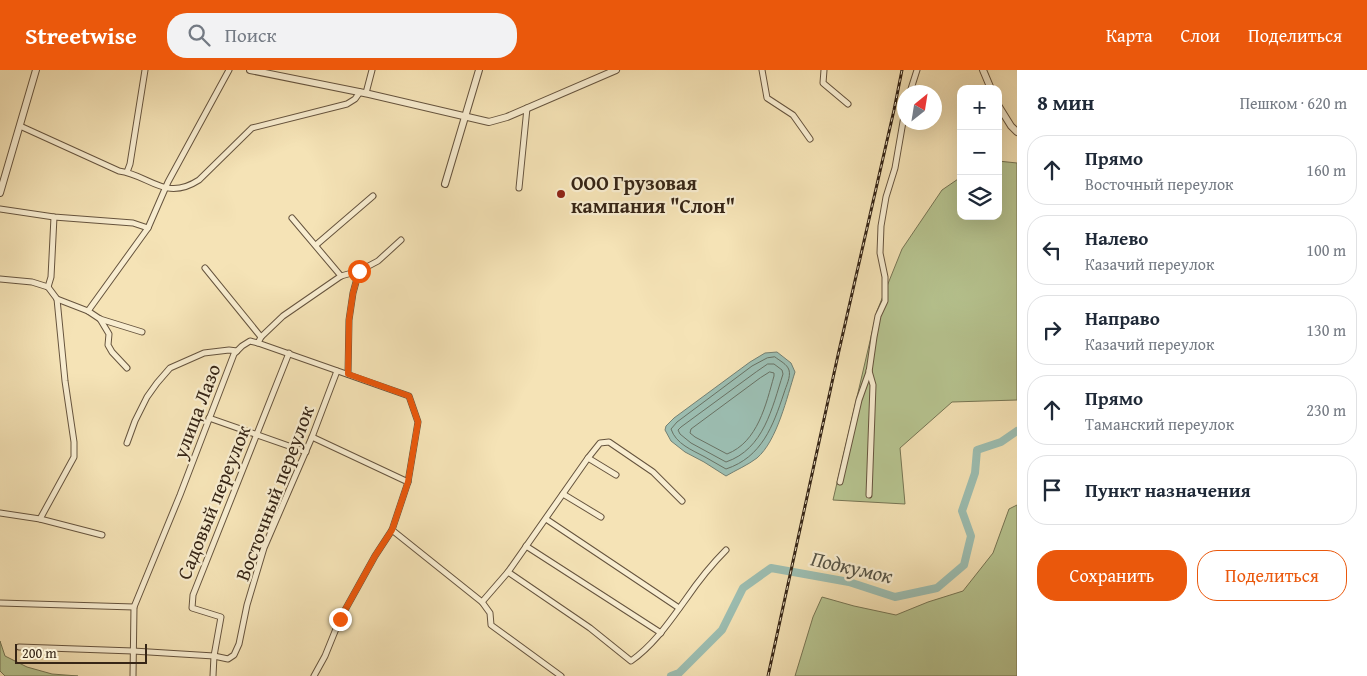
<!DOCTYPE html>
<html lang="ru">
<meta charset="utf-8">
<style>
:root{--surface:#fff;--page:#f2f2f3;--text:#1f2937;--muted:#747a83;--line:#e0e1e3;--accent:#ea580c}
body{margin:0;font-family:"Gentium Book Plus",serif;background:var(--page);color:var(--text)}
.controls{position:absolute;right:15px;top:15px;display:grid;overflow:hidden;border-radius:10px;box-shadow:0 5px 20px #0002}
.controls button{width:45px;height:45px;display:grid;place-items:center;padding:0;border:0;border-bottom:1px solid var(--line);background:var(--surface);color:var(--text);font:25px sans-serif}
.compass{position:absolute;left:897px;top:15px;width:45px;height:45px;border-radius:50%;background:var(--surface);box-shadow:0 5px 20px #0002;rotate:30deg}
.scale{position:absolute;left:15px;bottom:12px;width:132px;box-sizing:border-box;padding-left:5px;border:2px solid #362516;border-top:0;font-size:14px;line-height:18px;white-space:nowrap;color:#362516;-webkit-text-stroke:4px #f8edd0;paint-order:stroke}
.stop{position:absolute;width:15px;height:15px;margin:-11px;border:4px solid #ea580c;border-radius:50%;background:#fff}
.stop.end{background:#ea580c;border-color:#fff;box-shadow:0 1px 5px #0008}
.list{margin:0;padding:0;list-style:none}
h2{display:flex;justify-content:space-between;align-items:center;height:65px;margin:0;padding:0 20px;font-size:21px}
h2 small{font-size:16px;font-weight:400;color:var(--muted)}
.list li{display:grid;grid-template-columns:32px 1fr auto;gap:15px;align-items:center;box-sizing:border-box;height:70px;margin:0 10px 10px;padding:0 10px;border:1px solid var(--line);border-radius:20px}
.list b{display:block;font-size:19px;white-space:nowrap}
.list p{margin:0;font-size:16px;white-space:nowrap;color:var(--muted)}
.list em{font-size:16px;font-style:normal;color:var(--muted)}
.actions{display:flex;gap:10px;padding:15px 20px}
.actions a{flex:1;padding:11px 0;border:1px solid var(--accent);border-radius:20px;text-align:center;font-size:18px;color:var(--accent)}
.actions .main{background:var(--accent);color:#fff}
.icon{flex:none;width:28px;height:28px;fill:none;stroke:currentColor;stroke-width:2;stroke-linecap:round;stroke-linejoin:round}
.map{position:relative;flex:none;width:1017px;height:606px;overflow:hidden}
header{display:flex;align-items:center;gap:30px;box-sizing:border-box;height:70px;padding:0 25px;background:var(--accent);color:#fff}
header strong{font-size:24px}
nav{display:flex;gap:28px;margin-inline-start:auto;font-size:18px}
.search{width:350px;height:45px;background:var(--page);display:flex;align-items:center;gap:12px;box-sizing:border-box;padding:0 18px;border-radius:20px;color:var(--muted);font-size:19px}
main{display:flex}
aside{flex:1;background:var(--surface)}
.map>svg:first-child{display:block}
</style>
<header>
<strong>Streetwise</strong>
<div class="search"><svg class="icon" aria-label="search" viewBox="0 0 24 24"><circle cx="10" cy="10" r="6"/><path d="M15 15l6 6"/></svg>Поиск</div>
<nav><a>Карта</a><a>Слои</a><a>Поделиться</a></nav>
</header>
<main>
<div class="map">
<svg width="1017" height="606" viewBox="0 0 1017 606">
<rect width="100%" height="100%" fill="#f5e3b6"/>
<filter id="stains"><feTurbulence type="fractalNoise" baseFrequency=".004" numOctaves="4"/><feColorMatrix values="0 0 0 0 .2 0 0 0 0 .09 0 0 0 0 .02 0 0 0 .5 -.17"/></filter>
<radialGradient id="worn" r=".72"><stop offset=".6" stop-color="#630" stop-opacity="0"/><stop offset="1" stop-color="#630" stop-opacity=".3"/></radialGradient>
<g fill="#b7c591" stroke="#767554">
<path d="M 998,91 L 1017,93 L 1017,330 L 952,332 L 900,378 L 905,434 L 833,430 L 877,241 L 902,179 L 942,120 L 961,107 L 961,146 L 998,146 Z"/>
<path d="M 1017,435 L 1017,606 L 795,606 L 813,547 L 822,527 L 854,536 L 896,545 L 928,532 L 963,521 L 993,483 L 1009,439 Z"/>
<path d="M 0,571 L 5,586 L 27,597 L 52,604 L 78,606 L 5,606 L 0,601 Z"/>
</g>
<path fill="#9cbeb2" stroke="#738174" d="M 777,282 L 791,293 L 795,302 C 787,327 777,371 757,388 C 748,395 736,400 726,406 L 704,392 L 685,382 L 671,371 L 665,360 L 666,356 L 674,348 L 750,292 L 765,283 Z"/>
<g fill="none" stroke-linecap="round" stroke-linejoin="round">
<g stroke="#697264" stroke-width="1">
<path d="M 775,287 C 780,291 787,294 789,300 C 791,307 786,316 784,323 C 773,356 762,387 726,399 C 719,395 712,391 705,387 C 692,380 676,374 671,359 L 677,352 L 752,296 L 767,288 Z"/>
<path d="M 768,294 L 774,294 L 782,300 L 783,304 C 772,338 764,379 726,392 L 691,373 L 680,364 L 678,360 L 681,357 L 756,302 Z"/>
<path d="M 770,302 L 774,303 L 774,306 C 766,334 758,372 727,384 L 695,367 L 690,363 L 691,359 L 760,308 Z"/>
</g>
<path stroke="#9cbeb2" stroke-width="8" d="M 671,606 L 679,603 L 722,560 L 743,518 L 771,498 L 849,512 L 895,527 L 937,518 L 964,495 L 971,466 L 962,441 L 975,403 L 977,380 L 1001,372 L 1017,361"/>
<defs>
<g id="minor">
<path d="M 762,0 L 767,28 L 793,45 L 810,69"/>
<path d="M 824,0 L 823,13 L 848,34"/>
<path d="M 910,22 L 917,0"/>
<path d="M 366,23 L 372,0"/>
<path d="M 20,56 L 119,101 C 150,105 165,132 199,110 L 252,58 L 347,34 L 355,29 L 360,22"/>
<path d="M 127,102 L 130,94 L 145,0"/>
<path d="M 519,118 L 527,38"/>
<path d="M 0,139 L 54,147 L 133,153 L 148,158"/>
<path d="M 292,148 L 341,206"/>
<path d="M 316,175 L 373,126"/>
<path d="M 205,198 L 261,267"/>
<path d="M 0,209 L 32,212 L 48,217"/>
<path d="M 48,217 L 51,207 L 54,147"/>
<path d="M 57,229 L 88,241 L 100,249 L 142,262"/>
<path d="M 88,241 L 148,158 L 168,112 L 229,0"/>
<path d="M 100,249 L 109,264 L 108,275 L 112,282 L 127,298"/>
<path d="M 258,273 L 409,326 L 418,352 L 408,412"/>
<path d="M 348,304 L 349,250 L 353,223 L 359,201"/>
<path d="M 209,348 L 306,382"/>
<path d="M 312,367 L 408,412 L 392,460 L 375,486 L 340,549 L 325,586 L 314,606"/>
<path d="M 127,373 L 135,351 L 147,327 L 157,313 L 170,298 L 204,283 L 229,280 L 237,281"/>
<path d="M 588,388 L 616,405"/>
<path d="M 840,412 L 859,330 L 869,302 L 874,267 L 878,246 L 885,231 L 885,207 L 880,183 L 881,156 L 886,127 L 895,98 L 904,46"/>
<path d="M 563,424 L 601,447"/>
<path d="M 869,425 L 873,315 L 869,301"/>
<path d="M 0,443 L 40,449 L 102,465"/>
<path d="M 40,449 L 74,387 L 74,372 L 65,311 L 57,229 L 48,217"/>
<path d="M 546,449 L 679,538"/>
<path d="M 392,460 L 482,532 L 508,502 L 588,388 L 600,373 L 609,372 L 653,402 L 682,431"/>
<path d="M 526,476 L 661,563"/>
<path d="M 508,502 L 590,558 L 631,591 C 654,575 670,551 686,529 C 697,513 712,494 726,480"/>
<path d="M 482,532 L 490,543 L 491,555 L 561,606"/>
<path d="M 0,533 L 134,537"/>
<path d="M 19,577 L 133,581 L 214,586 L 228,589 L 234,585 L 239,574 L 247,535 L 264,478 L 312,367 L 337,301"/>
<path d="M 133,606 L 134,537 L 180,425 L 234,284 L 242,276 L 250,271 L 258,273 L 261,267 L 283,246 L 341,206 L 359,201 L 378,191 L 401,170"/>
<path d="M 213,606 L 214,586 L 221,547 L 192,538 L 193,525 L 289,283"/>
</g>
<g id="tertiary">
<path d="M 250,0 L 369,24 L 489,52 L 507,47 L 616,0"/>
<path d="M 983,0 L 991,19"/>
<path d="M 998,35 L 1011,56 L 1017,62"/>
<path d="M 445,114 L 479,0"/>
<path d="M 0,123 L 36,0"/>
</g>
</defs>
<use href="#minor" stroke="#66543e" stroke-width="7"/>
<use href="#tertiary" stroke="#66543e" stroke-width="8"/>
<use href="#minor" stroke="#f8edd0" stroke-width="5"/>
<use href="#tertiary" stroke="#f8edd0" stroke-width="6"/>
<defs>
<path id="rail" d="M 768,606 L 838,285 L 894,40 L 902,0"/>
</defs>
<use href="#rail" stroke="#362516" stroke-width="3"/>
<use href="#rail" stroke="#f8edd0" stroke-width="1" stroke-dasharray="4" stroke-linecap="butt"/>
</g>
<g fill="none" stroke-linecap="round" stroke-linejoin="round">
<path stroke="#ea580c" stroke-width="6" d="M 340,549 L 375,486 L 392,460 L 408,412 L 418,352 L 409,326 L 348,304 L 349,250 L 353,223 L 359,201"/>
</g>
<circle fill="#8f2418" stroke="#f8edd0" stroke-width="2" cx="561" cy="124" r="5"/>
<g text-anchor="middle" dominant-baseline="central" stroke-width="4.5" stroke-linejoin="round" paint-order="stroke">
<g font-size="20" font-weight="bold" fill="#362516" stroke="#f8edd0" text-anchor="start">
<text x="571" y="112">ООО Грузовая<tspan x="571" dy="23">кампания "Слон"</tspan></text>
</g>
<g font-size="20" fill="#362516" stroke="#f8edd0">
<text transform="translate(196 341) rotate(-69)">улица Лазо</text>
<text transform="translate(274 423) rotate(-69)">Восточный переулок</text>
<text transform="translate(213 432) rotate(-68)">Садовый переулок</text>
</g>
<g font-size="21" font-style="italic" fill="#555345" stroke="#f8edd0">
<text transform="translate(852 497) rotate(13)">Подкумок</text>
</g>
</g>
<rect width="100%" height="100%" filter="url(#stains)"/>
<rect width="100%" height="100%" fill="url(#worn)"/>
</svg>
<div class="controls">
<button>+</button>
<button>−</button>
<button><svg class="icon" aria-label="layers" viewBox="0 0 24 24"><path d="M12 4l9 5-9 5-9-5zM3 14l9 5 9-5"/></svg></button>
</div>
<svg class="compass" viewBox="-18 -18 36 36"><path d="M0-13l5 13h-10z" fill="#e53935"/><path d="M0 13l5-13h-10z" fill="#747a83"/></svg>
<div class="scale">200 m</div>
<div class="stop" style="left:359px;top:201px"></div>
<div class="stop end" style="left:340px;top:549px"></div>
</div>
<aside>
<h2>8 мин<small>Пешком · 620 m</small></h2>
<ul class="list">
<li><svg class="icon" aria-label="ahead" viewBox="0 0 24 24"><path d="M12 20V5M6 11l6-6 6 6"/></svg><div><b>Прямо</b><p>Восточный переулок</p></div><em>160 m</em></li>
<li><svg class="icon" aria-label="left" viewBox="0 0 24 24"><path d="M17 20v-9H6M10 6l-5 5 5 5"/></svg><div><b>Налево</b><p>Казачий переулок</p></div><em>100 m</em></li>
<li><svg class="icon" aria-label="right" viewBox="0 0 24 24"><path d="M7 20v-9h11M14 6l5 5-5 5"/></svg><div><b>Направо</b><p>Казачий переулок</p></div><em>130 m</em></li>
<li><svg class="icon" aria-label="ahead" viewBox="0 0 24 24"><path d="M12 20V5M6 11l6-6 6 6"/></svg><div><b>Прямо</b><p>Таманский переулок</p></div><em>230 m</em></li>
<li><svg class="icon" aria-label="arrive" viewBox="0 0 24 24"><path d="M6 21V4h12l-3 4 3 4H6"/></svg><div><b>Пункт назначения</b></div></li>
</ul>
<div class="actions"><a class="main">Сохранить</a><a>Поделиться</a></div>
</aside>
</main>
